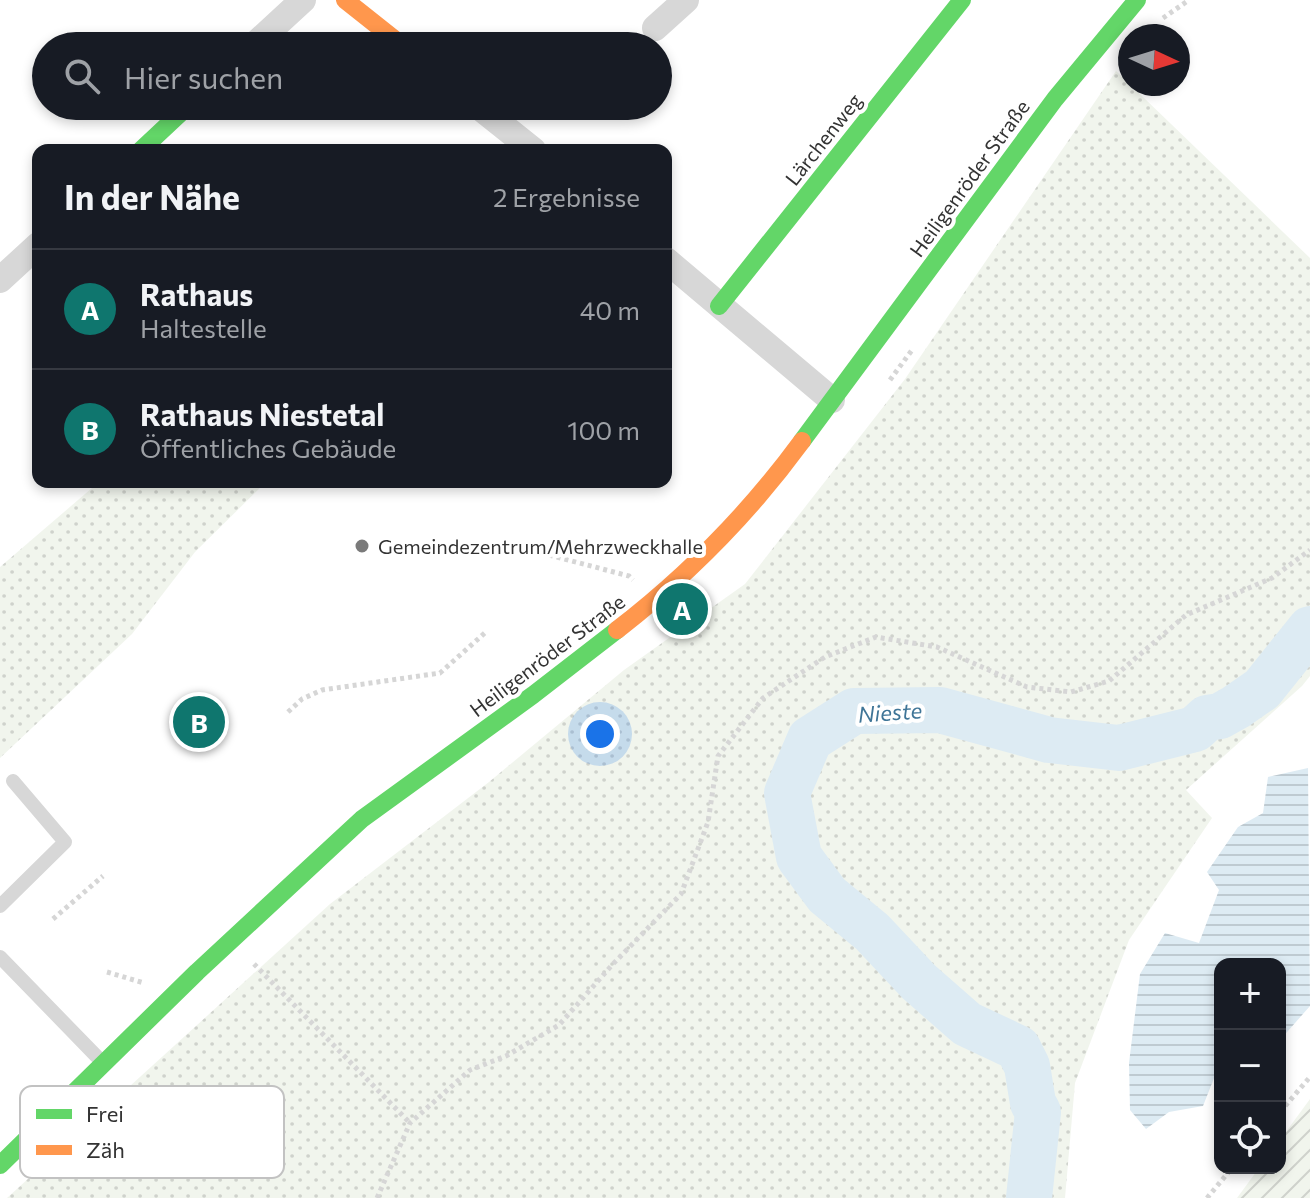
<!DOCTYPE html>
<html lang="de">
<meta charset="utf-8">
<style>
:root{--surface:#171b24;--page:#20242c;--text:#f1f3f6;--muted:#9ea1a6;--line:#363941;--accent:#0f766e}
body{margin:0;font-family:Commissioner,sans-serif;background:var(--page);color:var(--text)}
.controls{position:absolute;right:24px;bottom:24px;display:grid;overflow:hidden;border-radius:16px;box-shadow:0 4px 12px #0003}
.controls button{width:72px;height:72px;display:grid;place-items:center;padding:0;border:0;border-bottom:2px solid var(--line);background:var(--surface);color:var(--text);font:40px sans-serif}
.compass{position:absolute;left:1118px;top:24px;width:72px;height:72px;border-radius:50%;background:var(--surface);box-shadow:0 4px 12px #0003;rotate:94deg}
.you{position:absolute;left:600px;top:734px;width:28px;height:28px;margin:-20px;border:6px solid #fff;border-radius:50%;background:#1a73e8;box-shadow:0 0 0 12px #1a73e833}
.badge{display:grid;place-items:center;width:52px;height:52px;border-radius:50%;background:var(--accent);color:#fff;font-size:26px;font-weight:700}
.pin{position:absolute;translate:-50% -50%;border:4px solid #fff;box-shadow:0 2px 8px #0006}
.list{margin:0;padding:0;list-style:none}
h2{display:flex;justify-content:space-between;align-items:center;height:104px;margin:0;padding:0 32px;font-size:34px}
h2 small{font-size:26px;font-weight:400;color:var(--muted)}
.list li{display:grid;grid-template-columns:52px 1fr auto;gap:24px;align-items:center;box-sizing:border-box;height:120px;padding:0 32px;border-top:2px solid var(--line)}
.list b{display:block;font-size:30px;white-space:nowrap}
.list p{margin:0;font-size:26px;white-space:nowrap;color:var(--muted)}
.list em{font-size:26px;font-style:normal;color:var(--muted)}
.icon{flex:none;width:44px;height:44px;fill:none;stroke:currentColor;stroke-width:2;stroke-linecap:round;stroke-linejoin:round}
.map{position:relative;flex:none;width:1310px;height:1198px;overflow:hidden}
.search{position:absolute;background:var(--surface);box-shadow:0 4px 12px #0003;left:32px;top:32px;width:640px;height:88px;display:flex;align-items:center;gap:20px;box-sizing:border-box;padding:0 28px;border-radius:44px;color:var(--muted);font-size:30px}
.panel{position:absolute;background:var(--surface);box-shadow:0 4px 12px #0003;left:32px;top:144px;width:640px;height:344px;border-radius:16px}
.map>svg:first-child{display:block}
</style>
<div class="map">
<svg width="1310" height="1198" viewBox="0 0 1310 1198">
<defs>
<pattern id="grass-dots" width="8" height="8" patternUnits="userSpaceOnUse" patternTransform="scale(2)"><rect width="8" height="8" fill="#f1f5ed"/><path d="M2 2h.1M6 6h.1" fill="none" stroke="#cfd2cc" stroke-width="1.8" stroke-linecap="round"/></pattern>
<pattern id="garden-furrows" width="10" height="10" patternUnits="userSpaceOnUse" patternTransform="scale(2)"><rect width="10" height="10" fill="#f1f5ed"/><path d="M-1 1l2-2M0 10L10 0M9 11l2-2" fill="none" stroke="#cfd2cc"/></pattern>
<pattern id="water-rules" width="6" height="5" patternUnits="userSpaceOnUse" patternTransform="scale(2)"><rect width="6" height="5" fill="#ddebf3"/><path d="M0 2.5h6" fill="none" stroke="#becad1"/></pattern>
</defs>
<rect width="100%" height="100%" fill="#fff"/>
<g fill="url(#grass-dots)">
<path d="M 1116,71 L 1310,258 L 1310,676 L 1302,686 L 1186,790 L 1212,818 L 1129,940 L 1075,1083 L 1065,1198 L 7,1198 L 330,904 L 489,782 L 624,670 L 745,584 L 905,379 Z"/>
<path d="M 99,482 L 266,482 L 195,552 L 132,634 L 0,758 L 0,567 Z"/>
</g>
<path fill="url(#garden-furrows)" d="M 1310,1099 L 1310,1198 L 1237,1198 L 1259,1168 L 1280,1168 L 1280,1140 Z"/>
<path fill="url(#water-rules)" d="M 1308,768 L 1310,1006 L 1280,1040 L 1280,964 L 1220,964 L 1220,1063 L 1203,1106 L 1169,1112 L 1146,1129 L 1130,1110 L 1129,1063 L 1140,974 L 1165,933 L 1199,943 L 1219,890 L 1207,872 L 1238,827 L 1263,813 L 1268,777 Z"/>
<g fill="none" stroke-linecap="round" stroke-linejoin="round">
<path stroke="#ddebf3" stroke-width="46" d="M 1029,1198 L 1038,1112 L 1033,1103 L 1027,1066 L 1018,1048 L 967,1024 L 919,982 L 872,932 L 827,895 L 799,857 L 787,793 L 810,739 L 854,711 L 940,710 L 1049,740 L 1119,748 L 1195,729 L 1207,718 L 1220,716 L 1236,707 L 1262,689 L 1310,629"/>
<g stroke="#d6d6d6" stroke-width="5" stroke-dasharray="4 4" stroke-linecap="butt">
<path d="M 1163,18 L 1189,0"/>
<path d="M 890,380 L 912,350"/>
<path d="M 549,555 L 629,576 L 633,580"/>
<path d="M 288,712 L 302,699 L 322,690 L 440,673 L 487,631"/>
<path d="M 53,919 L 103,876"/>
<path d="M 254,964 L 410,1123"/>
<path d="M 107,972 L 144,983"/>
<path d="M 1280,1112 L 1310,1077"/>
<path d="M 377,1198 L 410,1123 L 470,1070 L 506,1056 L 559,1025 L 612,965 L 681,894 L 708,822 L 718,756 L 763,698 L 825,657 L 876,637 L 937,647 L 1027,687 L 1071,692 L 1109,681 L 1186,615 L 1272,578 L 1310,550"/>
<path d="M 1207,1198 L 1232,1168"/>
</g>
<g stroke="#d7d7d7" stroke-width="14">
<path d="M 0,906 L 65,842 L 13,781"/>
<path d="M 0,957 L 104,1064"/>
</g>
<g stroke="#d7d7d7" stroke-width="26">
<path d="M 655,28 L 686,0"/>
<path d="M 253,46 L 303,0"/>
<path d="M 478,106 L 533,150"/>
<path d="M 666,260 L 832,400"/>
<path d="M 0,280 L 38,245"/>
</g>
<g stroke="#63d668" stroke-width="18">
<path d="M 141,150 L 188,106"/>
<path d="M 719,306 L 962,0"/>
<path d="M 802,441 L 1055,99 L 1137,0"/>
<path d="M 0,1165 L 197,972 L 362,819 L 533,695 L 617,630"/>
</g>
<g stroke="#ff974d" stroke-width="18">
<path d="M 345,0 L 403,46"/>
<path d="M 617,630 C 687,576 750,512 802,441"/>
</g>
</g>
<circle fill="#7a7a7a" stroke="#fff" stroke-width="3" cx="362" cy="546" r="8"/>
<g text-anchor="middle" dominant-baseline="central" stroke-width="8" stroke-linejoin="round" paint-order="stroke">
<g font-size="20" fill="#333" stroke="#fff">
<text transform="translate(823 139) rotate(-52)">Lärchenweg</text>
<text transform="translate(969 178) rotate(-54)">Heiligenröder Straße</text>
<text transform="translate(547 655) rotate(-37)">Heiligenröder Straße</text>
</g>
<g font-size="20" fill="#333" stroke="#fff" text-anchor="start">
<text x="378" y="546">Gemeindezentrum/Mehrzweckhalle</text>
</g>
<g font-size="22" font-style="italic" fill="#3f7597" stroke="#fff">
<text transform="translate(890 712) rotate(-4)">Nieste</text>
</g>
</g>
<rect x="20" y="1086" width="264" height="92" rx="12" fill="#fff" stroke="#c2c2c2" stroke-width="2"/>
<rect x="36" y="1109" width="36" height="10" fill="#63d668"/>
<rect x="36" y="1145" width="36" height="10" fill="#ff974d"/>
<g font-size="22" fill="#333">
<text x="86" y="1122">Frei</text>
<text x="86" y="1158">Zäh</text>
</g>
</svg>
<div class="controls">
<button>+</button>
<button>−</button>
<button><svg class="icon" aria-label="locate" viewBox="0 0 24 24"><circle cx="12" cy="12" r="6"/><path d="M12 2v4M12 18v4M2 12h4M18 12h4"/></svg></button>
</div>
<svg class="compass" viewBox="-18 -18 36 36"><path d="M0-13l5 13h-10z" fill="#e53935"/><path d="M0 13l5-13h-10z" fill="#9ea1a6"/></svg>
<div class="you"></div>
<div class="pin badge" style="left:682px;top:609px">A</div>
<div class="pin badge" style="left:199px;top:722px">B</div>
<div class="search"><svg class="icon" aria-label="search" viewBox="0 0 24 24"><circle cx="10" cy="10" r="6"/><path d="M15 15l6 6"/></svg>Hier suchen</div>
<section class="panel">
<h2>In der Nähe<small>2 Ergebnisse</small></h2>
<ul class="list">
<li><span class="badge">A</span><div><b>Rathaus</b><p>Haltestelle</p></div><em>40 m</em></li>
<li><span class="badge">B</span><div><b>Rathaus Niestetal</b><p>Öffentliches Gebäude</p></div><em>100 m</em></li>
</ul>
</section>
</div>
